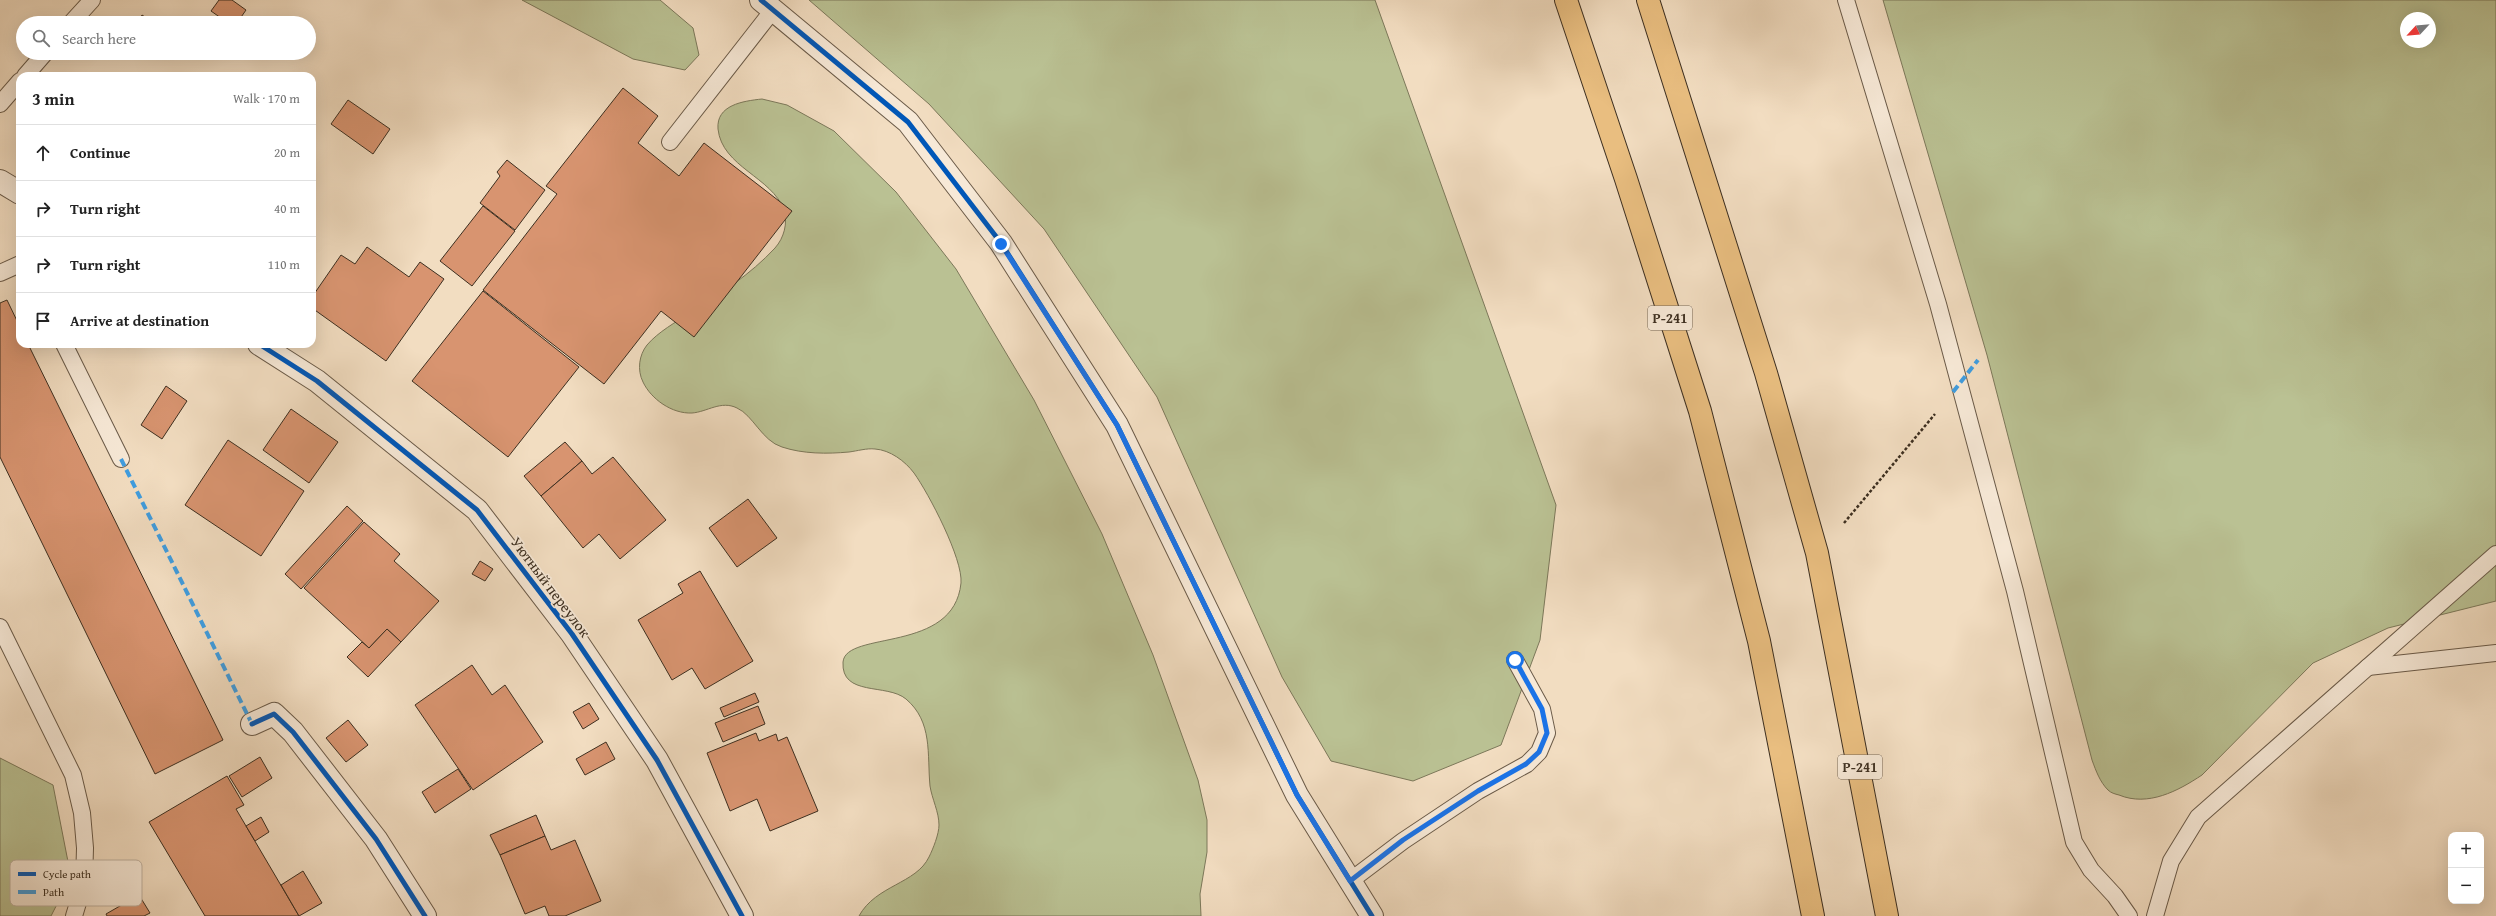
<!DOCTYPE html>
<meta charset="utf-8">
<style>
:root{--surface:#fff;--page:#f6f6f6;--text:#222;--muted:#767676;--line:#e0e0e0}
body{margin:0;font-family:"Gentium Book Plus",serif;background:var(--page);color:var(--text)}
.controls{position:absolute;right:12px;bottom:12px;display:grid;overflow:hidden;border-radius:8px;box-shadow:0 4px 16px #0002}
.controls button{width:36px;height:36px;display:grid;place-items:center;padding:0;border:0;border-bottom:1px solid var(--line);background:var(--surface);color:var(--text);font:20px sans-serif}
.compass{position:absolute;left:2400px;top:12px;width:36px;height:36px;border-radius:50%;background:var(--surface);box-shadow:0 4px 16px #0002;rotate:244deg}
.stop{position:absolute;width:12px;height:12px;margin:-9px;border:3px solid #1a73e8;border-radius:50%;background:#fff}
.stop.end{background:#1a73e8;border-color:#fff;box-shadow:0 1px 4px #0008}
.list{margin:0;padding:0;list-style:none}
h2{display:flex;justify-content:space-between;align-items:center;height:52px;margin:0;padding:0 16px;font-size:17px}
h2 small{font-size:13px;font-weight:400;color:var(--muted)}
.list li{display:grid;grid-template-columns:26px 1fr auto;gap:12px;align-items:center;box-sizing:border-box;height:56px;padding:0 16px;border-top:1px solid var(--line)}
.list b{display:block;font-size:15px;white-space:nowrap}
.list em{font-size:13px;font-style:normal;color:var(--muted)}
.icon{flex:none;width:22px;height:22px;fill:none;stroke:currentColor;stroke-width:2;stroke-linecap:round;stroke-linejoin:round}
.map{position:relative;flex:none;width:2496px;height:916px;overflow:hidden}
.search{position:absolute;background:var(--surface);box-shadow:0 4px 16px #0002;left:16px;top:16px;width:300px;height:44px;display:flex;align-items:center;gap:10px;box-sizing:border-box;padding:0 14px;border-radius:22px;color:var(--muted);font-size:15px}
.panel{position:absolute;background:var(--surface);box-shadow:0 4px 16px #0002;left:16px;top:72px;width:300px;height:276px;border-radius:12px}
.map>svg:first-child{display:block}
</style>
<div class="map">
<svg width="2496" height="916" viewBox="0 0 2496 916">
<rect width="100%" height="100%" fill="#f2ddc1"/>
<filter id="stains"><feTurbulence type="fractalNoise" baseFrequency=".005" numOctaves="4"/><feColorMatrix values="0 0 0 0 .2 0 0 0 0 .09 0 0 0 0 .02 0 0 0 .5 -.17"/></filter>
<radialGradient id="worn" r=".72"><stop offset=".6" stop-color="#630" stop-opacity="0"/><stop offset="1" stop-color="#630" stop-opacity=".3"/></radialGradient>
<g fill="#bac193" stroke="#7c785a" fill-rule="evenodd">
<path d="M 522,0 L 660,0 L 693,28 L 699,55 L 685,70 L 633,59 Z"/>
<path d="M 809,0 L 1375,0 L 1556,505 L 1540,640 L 1501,745 L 1413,781 L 1331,761 L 1282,677 L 1157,397 L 1044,229 L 929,104 Z"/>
<path d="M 1883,0 L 2496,0 L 2496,601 L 2388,628 L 2313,663 L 2202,775 C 2178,791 2148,807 2119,795 C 2115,794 2111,793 2108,790 C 2100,782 2096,771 2092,760 L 1987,355 ZM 2406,18 L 2430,18 L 2430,42 L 2406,42 Z"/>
<path d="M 762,99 L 787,105 L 834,131 L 896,192 L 956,269 L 1034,400 L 1102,534 L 1153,655 L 1198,780 L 1207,820 L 1207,852 L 1200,894 L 1201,916 L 859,916 C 876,885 916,884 929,857 C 933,849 939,834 939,825 C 939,812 932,799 930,786 C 927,754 933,722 906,699 C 887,683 841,697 843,662 C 846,630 954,654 961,583 C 963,559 929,494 914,473 C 905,461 890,450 875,449 C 867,448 857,451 849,452 C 827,454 803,454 782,447 C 762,441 753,415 737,408 C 721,400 707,412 692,413 C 672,414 651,399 643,382 C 637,370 639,355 647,345 C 658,332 676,322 690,313 C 721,293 750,275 775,248 C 784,238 788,223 784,210 C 772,177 722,167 718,129 C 716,105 743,101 762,99 Z"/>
<path d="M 0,758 L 53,785 L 71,877 L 51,916 L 0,916 Z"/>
</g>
<g fill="#d89470" stroke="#3d2f20">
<path d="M 219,0 L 232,0 L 246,10 L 237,23 L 228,23 L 211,11 Z"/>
<path d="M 142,15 L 154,23 L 137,23 Z"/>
<path d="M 133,53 L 144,53 L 141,58 Z"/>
<path d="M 623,88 L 658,116 L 638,143 L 679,176 L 704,143 L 792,211 L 694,337 L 661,311 L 604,384 L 483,290 L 557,194 L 546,186 Z"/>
<path d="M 348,100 L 390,129 L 373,154 L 331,124 Z"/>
<path d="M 507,160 L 545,190 L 515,230 L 480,203 L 500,176 L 497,172 Z"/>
<path d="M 483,206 L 515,231 L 472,286 L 440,261 Z"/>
<path d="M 367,247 L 409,277 L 420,262 L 444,279 L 386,361 L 312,308 L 312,297 L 341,255 L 355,264 Z"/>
<path d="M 483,291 L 579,367 L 508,457 L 412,381 Z"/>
<path d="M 7,300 L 20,327 L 20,344 L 28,344 L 223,740 L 155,774 L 0,457 L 0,303 Z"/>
<path d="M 166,386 L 187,401 L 162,439 L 141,425 Z"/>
<path d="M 291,409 L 338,442 L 309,483 L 263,450 Z"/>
<path d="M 228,440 L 304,491 L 261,556 L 185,505 Z"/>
<path d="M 565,442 L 582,461 L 541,496 L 524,476 Z"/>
<path d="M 613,457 L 666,520 L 620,559 L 599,534 L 583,548 L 541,496 L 582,461 L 592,474 Z"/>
<path d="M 748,499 L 777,538 L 737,567 L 709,528 Z"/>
<path d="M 347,506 L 363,521 L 301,589 L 285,574 Z"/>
<path d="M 364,522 L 400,554 L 394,561 L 439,601 L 401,642 L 387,629 L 369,648 L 304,588 Z"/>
<path d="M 480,561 L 493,569 L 485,581 L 472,574 Z"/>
<path d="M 700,571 L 753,661 L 705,689 L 692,668 L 672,680 L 638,620 L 683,593 L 678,584 Z"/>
<path d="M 387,629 L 401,642 L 368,677 L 347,657 L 362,642 L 369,648 Z"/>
<path d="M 472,665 L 492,695 L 505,685 L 543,742 L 473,790 L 415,705 Z"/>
<path d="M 755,693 L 759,702 L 724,717 L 720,708 Z"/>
<path d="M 589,703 L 599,719 L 583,729 L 573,712 Z"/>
<path d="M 758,706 L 765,724 L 723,742 L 715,723 Z"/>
<path d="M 348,720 L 368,745 L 346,762 L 326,738 Z"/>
<path d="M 756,733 L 759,741 L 776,734 L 778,741 L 787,737 L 818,811 L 770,831 L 757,799 L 730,811 L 707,753 Z"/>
<path d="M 606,742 L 615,759 L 585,775 L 576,759 Z"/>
<path d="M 260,757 L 272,778 L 242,797 L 229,776 Z"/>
<path d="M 458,769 L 471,789 L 435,813 L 422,792 Z"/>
<path d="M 227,776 L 244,805 L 236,809 L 299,916 L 205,916 L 149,822 Z"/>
<path d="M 536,815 L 545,836 L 500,855 L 490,835 Z"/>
<path d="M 261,817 L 269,832 L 255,841 L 246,826 Z"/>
<path d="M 545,836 L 551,850 L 575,840 L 601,901 L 565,916 L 549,916 L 545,906 L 525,914 L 500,855 Z"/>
<path d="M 303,871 L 322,903 L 299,916 L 281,885 Z"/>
<path d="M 139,895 L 150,913 L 144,916 L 107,916 L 106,914 Z"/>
</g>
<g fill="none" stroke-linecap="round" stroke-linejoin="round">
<defs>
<g id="lane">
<path d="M 1846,0 L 1938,304 L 2015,591 L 2074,842 L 2091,870 L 2115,896 L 2129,916"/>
<path d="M 71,23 L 92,0"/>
<path d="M 25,76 L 45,53"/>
<path d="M 0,104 L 20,81"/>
<path d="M 670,142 L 773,10"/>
<path d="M 0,273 L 20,264"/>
<path d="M 64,344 L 121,459"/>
<path d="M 0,627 L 73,775 L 82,813 L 85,848 L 84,883 L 74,916"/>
<path d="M 2368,667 L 2496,653"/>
<path d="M 1350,881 L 1403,841 L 1478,791 L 1527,764 L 1539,752 L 1547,733 L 1542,709 L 1515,660"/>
<path d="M 2155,916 L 2171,861 L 2198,817 L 2496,554"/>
</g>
<g id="street">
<path d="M 761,0 L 908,122 L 1001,243 L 1117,425 L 1297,795 L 1372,916"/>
<path d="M 0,181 L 20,193"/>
<path d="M 259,344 L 317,381 L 477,510 L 572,634 L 657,760 L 742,916"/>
<path d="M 252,724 L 274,714 L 293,732 L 376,839 L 425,916"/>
</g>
<g id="highway">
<path d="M 1566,0 L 1626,179 L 1700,411 L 1759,641 L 1813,916"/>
<path d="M 1648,0 L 1766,373 L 1817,553 L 1887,916"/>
</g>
</defs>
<use href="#lane" stroke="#6a5a48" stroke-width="18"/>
<use href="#street" stroke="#6a5a48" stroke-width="24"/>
<use href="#highway" stroke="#3d2f20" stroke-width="24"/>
<path stroke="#3d2f20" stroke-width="2.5" stroke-dasharray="3 2" stroke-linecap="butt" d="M 1844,523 L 1935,414"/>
<use href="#lane" stroke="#f7e9d7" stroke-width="16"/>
<use href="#street" stroke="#f7e9d7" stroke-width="22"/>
<use href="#highway" stroke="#e9be80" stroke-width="22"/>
<g stroke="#3f9de0" stroke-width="4" stroke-dasharray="8 4" stroke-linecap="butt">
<path d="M 1953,392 L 1978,360"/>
<path d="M 121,459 L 252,724"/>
</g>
<defs>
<g id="cycleway">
<path d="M 761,0 L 908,122 L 1001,243 L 1117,425 L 1297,795 L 1372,916"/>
<path d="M 259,344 L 317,381 L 477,510 L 572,634 L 657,760 L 742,916"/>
<path d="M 252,724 L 274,714 L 293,732 L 376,839 L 425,916"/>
</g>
</defs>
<use href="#cycleway" stroke="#f7e9d7" stroke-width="8"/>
<use href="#cycleway" stroke="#0057b8" stroke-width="5"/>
</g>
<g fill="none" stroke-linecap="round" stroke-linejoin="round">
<path stroke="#1a73e8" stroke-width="5" d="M 1001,244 L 1117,425 L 1297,795 L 1350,881 L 1403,840 L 1478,791 L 1526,764 L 1539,752 L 1547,733 L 1542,709 L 1515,660"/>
</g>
<g text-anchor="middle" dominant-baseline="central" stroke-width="3.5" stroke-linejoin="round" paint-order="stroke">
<g fill="#f7e9d7" stroke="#756757" stroke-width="1">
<rect x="1648" y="306" width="44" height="24" rx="3"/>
<rect x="1838" y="755" width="44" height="24" rx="3"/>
</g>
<g font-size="14" font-weight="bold" fill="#3d2f20">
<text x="1670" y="318">Р-241</text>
<text x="1860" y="767">Р-241</text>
</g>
<g font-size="15" fill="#3d2f20" stroke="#f7e9d7">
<text transform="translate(551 587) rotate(53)">Уютный переулок</text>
</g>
</g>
<rect x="10" y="860" width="132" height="46" rx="6" fill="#f7e9d7" stroke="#bfb1a0" stroke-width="1"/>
<rect x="18" y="872" width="18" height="4" fill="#0057b8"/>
<rect x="18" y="890" width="18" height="4" fill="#3f9de0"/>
<g font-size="11" fill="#3d2f20">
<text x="43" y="878">Cycle path</text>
<text x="43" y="896">Path</text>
</g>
<rect width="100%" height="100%" filter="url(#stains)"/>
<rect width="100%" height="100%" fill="url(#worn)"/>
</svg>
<div class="controls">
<button>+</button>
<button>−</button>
</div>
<svg class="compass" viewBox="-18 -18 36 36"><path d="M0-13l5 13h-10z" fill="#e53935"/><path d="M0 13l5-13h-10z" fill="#767676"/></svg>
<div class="stop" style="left:1515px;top:660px"></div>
<div class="stop end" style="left:1001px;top:244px"></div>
<div class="search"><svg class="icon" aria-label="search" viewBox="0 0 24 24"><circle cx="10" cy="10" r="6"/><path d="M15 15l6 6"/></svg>Search here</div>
<section class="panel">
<h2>3 min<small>Walk · 170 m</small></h2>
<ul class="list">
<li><svg class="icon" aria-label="ahead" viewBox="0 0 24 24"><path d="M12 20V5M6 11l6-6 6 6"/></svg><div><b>Continue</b></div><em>20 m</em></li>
<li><svg class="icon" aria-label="right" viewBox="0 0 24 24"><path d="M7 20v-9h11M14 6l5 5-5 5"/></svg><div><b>Turn right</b></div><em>40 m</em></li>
<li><svg class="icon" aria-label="right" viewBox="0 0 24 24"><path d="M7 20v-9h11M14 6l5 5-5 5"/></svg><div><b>Turn right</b></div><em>110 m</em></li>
<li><svg class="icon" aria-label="arrive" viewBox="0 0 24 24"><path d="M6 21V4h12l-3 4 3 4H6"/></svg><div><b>Arrive at destination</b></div></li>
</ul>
</section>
</div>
